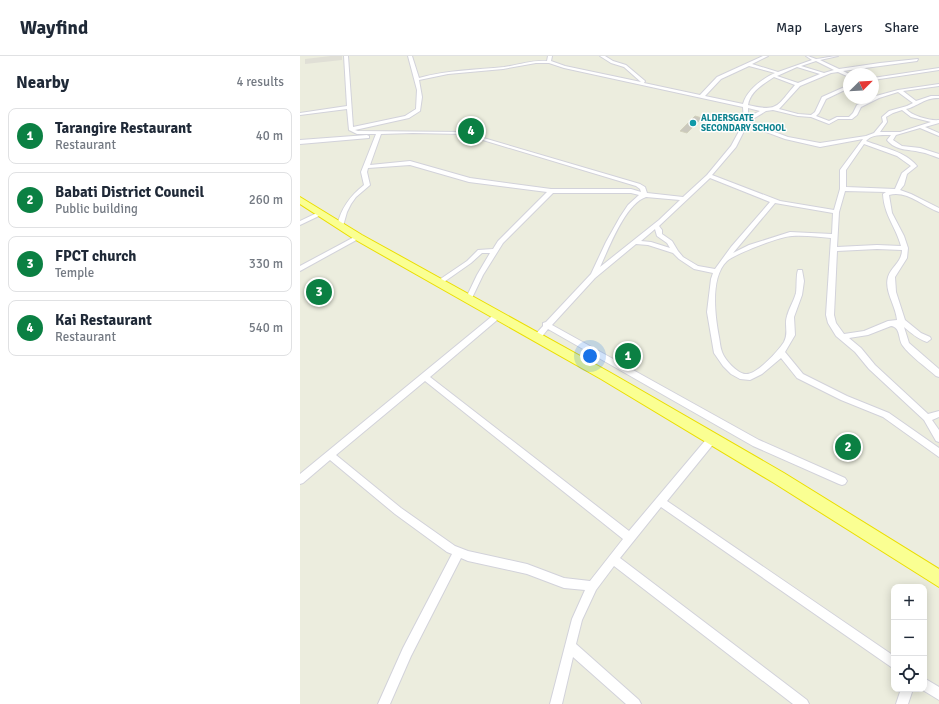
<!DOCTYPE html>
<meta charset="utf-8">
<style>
:root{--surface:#fff;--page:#f2f2f3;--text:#1f2937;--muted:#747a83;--line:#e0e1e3;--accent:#0b8043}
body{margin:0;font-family:Signika,sans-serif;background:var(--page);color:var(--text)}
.controls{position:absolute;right:12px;bottom:12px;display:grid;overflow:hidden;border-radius:8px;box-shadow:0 2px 10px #0003}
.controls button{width:36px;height:36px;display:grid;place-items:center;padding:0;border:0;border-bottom:1px solid var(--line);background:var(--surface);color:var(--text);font:20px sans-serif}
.compass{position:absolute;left:543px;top:12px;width:36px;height:36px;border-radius:50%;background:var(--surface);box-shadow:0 2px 10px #0003;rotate:66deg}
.you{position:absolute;left:290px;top:300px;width:14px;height:14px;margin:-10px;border:3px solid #fff;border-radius:50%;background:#1a73e8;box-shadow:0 0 0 6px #1a73e833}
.badge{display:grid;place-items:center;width:26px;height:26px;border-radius:50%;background:var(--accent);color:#fff;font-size:13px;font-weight:700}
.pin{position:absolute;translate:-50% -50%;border:2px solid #fff;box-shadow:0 1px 4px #0006}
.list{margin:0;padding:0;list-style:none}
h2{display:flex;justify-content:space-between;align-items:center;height:52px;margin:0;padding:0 16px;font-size:17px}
h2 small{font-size:13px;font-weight:400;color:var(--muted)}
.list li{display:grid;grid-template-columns:26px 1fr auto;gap:12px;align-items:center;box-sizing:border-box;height:56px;margin:0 8px 8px;padding:0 8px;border:1px solid var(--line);border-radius:8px}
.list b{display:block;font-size:15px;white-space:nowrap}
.list p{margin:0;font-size:13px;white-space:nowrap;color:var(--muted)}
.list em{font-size:13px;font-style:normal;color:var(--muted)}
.icon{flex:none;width:22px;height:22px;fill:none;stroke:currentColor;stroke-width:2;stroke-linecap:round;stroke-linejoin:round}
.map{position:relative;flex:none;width:639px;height:648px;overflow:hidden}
header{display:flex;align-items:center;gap:24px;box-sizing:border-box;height:56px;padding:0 20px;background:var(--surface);border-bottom:1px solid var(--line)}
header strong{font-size:19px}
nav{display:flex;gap:22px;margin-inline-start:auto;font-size:14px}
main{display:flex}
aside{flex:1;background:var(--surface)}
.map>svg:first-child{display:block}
</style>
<header>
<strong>Wayfind</strong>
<nav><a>Map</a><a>Layers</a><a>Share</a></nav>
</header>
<main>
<aside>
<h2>Nearby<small>4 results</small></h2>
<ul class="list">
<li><span class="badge">1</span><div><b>Tarangire Restaurant</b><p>Restaurant</p></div><em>40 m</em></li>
<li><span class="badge">2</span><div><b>Babati District Council</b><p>Public building</p></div><em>260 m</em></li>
<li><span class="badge">3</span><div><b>FPCT church</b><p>Temple</p></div><em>330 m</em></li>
<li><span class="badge">4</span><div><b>Kai Restaurant</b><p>Restaurant</p></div><em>540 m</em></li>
</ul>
</aside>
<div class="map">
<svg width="639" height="648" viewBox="0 0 639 648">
<rect width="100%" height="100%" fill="#ecedde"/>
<path fill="#e0dfd6" d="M 31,0 L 42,0 L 42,4 L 5,8 L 5,3 Z"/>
<path fill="#cac8bd" stroke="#d2d1bc" d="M 395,60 L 402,62 L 387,77 L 380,75 Z"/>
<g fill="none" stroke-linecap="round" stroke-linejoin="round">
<defs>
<g id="minor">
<path d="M 44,0 L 48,0 L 53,71 L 105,60 L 116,53 L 117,34 L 108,0 L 112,0 L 119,22 C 147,14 176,14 204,11 C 219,9 232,4 247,5 L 248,0 L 252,0 L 251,5 L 265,10 L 341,26 L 324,11 L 311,7 L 300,0 L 305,0 L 313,5 L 326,9 L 345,25 L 344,27 L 400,39 L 417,21 L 463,0 L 468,0 L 452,8 L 478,16 L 512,4 L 506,0 C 510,0 512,2 516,3 C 520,3 532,0 538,0 L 520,4 L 539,13 L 580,7 L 618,3 L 617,5 L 543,15 L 549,18 L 549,21 L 538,16 L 531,17 L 500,30 L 479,53 L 498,58 L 511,59 L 515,56 L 522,41 L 549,29 L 549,32 L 526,43 L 519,57 L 516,60 L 529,65 L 537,61 L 549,61 L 553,57 L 557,49 L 576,40 L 598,34 L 639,28 L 639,30 L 603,35 L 616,45 L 631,40 L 639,40 L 639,42 C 623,42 619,50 606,53 C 612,60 630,65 639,64 L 639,67 L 625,71 L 639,77 L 639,80 L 620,72 L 596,79 L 593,84 L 602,90 L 620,92 L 639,98 L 639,102 C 633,100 627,97 620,96 C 608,93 596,95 587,84 L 591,79 C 582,79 572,78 566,85 C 583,92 605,95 617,110 L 607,118 L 604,129 L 600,134 L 611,138 L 639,152 L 639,156 C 622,150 607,134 589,139 L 592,157 L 604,180 L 608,192 L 607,202 L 595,221 L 596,236 L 605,264 L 621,277 L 630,281 L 631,283 L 627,286 C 618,283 611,277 604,271 L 609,287 L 639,313 L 639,321 L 636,320 C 627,312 609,299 603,290 C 598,284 601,271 591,270 L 568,279 L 549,282 L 561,292 L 575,309 L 628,358 L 639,355 L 639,361 L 632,364 L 639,374 L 639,386 L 636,385 L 624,364 L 569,313 L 555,296 L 536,280 L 528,267 L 526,259 L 531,182 C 518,181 505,179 492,180 C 481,180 435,198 427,205 C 410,221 415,260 419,281 C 420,286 420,291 422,296 C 425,304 437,317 445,318 C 456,320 479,294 484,286 C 489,276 484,270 487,260 C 489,252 494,245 496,237 C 497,230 496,219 498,214 L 502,214 L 504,225 L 502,239 L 494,261 L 495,279 L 485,296 L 503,318 L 547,340 L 589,357 L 639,392 L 639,401 L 583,361 L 541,344 L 497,322 L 481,302 L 462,318 L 450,324 L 440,323 L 431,318 L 423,310 L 414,297 L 407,256 L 411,223 L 413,217 L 394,213 L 379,203 L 373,197 L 348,189 L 336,188 L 295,222 L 252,269 L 459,384 L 545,422 L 547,425 L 545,428 L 542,429 L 539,428 L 453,390 L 248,273 L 240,283 L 234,283 L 233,281 L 243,270 L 243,267 L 246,266 L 291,218 L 306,186 L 320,161 L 328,149 L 339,139 L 331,137 L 253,137 L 203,187 L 183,219 L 172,242 L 169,244 L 166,242 L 177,219 L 190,197 L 182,197 L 171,207 L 141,228 L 137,228 L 136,226 L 167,205 L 178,194 L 193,193 L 198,185 L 247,136 L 169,126 L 110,109 L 68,112 L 67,116 L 70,129 L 56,141 L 51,148 L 47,156 L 43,170 L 42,171 L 38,171 L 37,170 C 41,152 50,140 64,129 L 61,116 L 76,78 L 57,78 L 49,74 L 47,53 L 0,59 L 0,57 L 47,50 ZM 516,5 L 534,14 L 524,17 L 501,10 ZM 236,7 L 249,7 L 264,12 L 443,51 L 444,66 L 431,90 L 407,119 L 383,141 L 347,137 L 345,131 L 340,128 L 163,76 L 58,75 L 55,74 L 109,62 L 120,55 L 122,41 L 119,24 L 148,18 L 203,13 ZM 449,10 L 475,17 C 462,23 447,34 443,48 L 405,40 L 421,23 ZM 497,11 L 520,18 L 498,27 L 477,20 ZM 474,21 L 495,29 C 476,51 478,56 448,49 C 450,36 463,28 474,21 ZM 598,36 L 613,47 L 607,50 L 589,55 L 582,61 L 583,66 L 574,77 L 566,80 L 520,87 L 488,81 L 448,66 L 466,55 L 473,54 L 498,60 L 511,61 L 529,68 L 538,63 L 552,63 L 557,59 L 561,51 L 579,42 ZM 448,52 L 460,55 L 448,61 ZM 602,54 L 611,61 L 631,66 L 600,76 L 580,76 L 587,66 L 586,61 L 593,57 ZM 447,69 L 485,83 L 520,91 L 563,83 L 540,114 L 540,133 L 534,154 L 480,145 L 412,119 L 436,91 ZM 113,77 L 163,78 L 336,130 L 340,133 L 341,136 L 331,133 L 251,133 L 170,122 L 110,105 L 70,109 L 81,78 ZM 564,88 L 597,100 L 611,110 L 602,117 L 595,133 L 546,131 L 546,114 ZM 410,122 L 470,146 L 431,191 L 415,213 L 398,210 L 383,201 L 378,195 L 372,185 L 362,178 L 362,174 L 359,170 ZM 545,135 L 586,136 L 583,138 C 584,159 596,171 601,190 L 577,189 L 537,191 L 539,156 ZM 346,141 L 380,144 L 359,164 L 300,211 C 309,192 325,148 346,141 ZM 475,147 L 533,157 L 532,178 L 490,176 L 449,189 L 433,197 ZM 355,173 L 357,180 L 367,187 L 370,192 L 351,186 L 341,185 ZM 577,193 L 602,194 C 602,206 591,211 588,221 C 584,235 596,250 597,264 L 588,265 L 564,275 L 544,278 L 536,267 L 534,259 L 537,195 Z"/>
<path d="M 639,12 L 639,14 L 573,24 L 573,22 Z"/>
<path d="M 67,79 L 69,80 L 69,82 L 0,88 L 0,84 Z"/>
<path d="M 21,155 L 24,157 L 23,158 L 0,169 L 0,165 Z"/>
<path d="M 58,179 L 60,180 L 60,182 L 0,215 L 0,210 Z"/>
<path d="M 196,257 L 202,257 L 203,259 L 130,321 L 329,475 L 409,380 L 412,379 L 415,380 L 416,383 L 415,386 L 367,445 L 594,600 L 594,613 L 361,451 L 320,502 L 507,644 L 509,648 L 493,648 L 314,510 L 296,534 L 282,564 L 276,588 L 339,644 L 341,648 L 326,648 L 273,601 L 262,648 L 250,648 L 272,563 L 285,534 L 264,532 L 227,518 L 168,505 L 161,502 L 111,600 L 90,648 L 78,648 L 103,592 L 152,498 L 147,496 L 95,458 L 30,404 L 3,427 L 0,428 L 0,418 ZM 125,325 L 323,483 L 290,525 L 264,522 L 227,508 L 168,495 L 155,490 L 101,452 L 36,399 Z"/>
<path d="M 624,622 L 639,631 L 639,644 L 621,633 L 624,633 Z"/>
<path d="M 601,633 L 613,633 L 608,648 L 596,648 Z"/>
</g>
<path id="trunk" d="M 0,141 L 62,179 L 311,317 L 484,417 L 639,513 L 639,531 L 474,427 L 301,323 L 54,183 L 0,148 Z"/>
</defs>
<use href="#minor" stroke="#d2d2da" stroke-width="2"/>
<use href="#trunk" stroke="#ebde00" stroke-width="2"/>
<use href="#minor" fill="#fff" fill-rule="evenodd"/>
<use href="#trunk" fill="#faff92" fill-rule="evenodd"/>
</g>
<circle fill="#0f9aa8" stroke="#fff" stroke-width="1.5" cx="393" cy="67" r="4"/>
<g text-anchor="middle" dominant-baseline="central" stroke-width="3" stroke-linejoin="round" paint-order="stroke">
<g font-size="9" font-weight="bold" fill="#0d838f" stroke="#fff" text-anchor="start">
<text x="401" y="62">ALDERSGATE<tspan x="401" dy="10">SECONDARY SCHOOL</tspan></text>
</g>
</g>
</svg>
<div class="controls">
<button>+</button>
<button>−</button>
<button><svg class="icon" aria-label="locate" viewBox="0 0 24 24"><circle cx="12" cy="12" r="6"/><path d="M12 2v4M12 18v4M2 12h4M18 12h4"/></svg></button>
</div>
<svg class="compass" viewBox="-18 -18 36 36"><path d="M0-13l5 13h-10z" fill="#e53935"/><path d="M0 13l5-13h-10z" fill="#747a83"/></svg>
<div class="you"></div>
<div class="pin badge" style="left:328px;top:300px">1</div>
<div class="pin badge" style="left:548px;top:391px">2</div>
<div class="pin badge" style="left:19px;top:236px">3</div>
<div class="pin badge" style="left:171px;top:75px">4</div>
</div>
</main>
